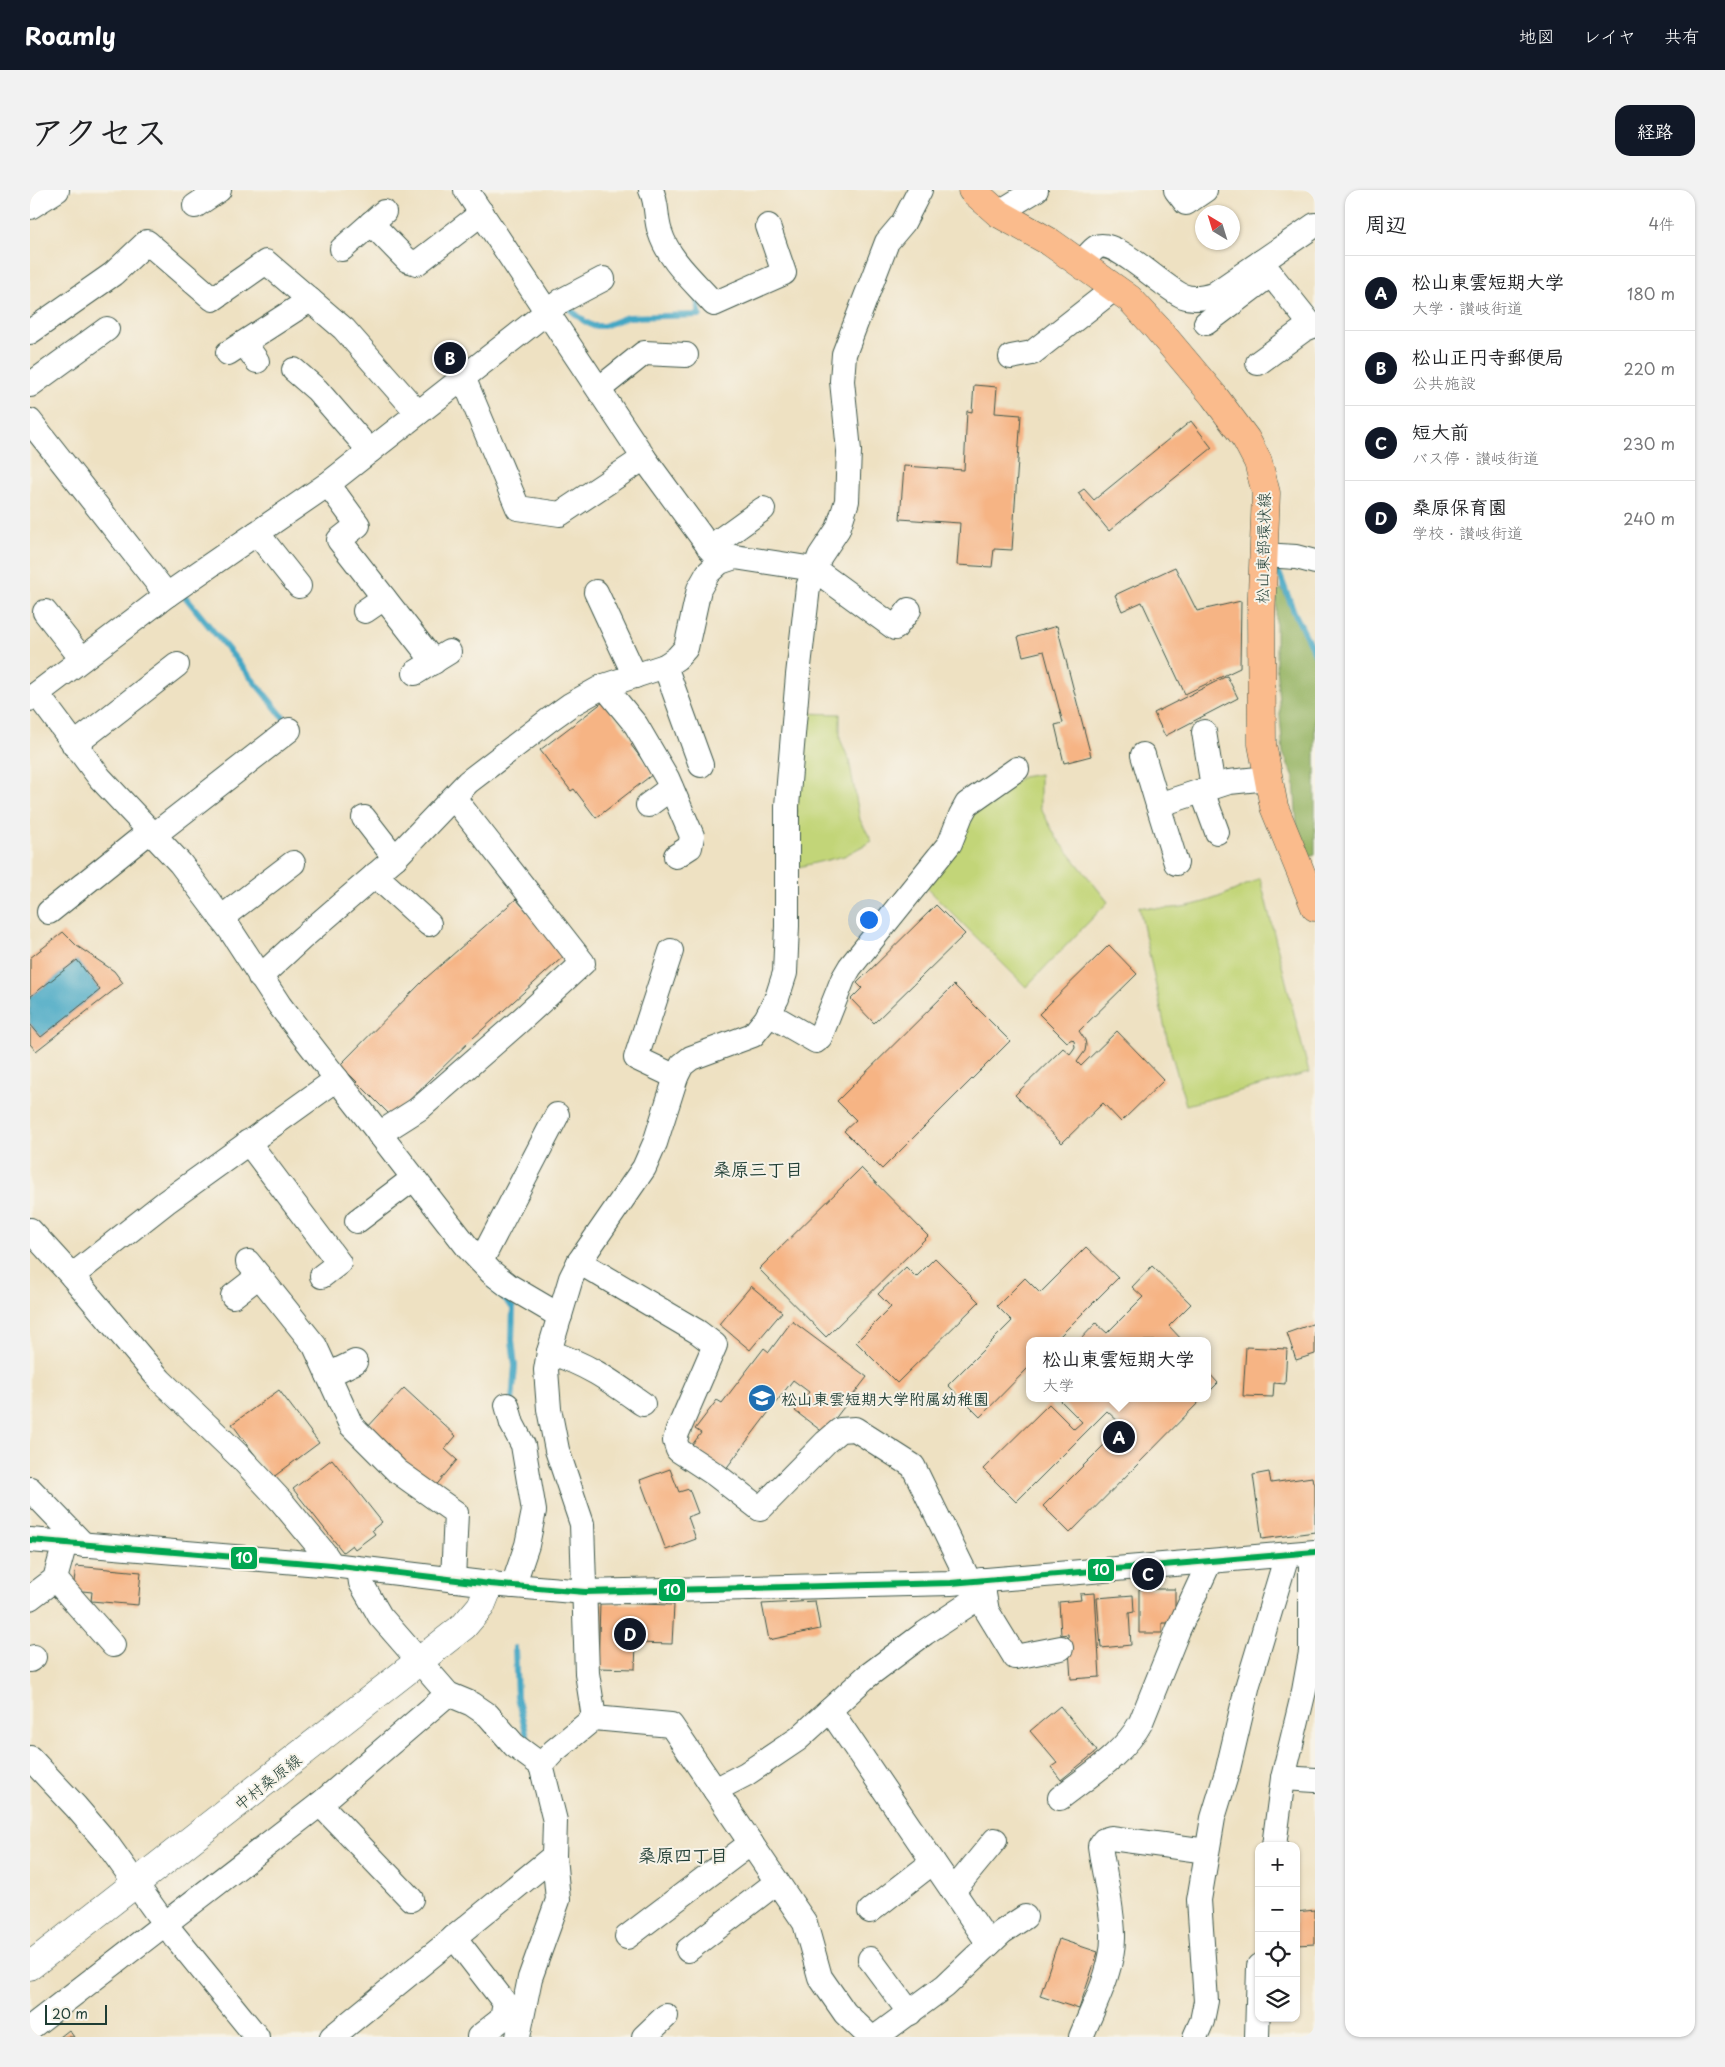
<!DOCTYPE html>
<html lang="ja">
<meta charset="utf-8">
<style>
:root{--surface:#fff;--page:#f2f2f2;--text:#202124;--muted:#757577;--line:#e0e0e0;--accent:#111827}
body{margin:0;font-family:"Playpen Sans","Klee One",sans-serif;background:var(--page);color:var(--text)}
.controls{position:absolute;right:15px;bottom:15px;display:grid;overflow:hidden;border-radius:10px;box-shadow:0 1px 4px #0004}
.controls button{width:45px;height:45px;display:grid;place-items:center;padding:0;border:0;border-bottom:1px solid var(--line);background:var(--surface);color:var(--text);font:25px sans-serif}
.compass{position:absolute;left:1165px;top:15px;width:45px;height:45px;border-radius:50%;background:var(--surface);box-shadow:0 1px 4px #0004;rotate:322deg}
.scale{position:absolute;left:15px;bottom:12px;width:62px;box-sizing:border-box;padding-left:5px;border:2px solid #1f3d34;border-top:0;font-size:14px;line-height:18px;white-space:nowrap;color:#1f3d34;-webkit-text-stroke:4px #f7f3e8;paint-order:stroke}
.you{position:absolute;left:838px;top:729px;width:18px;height:18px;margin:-12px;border:4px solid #fff;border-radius:50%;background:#1a73e8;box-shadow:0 0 0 8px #1a73e833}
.badge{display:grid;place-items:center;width:32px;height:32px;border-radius:50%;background:var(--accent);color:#fff;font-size:16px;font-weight:700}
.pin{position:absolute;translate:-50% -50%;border:2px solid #fff;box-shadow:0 1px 5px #0006}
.popup{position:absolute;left:996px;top:1147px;width:185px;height:65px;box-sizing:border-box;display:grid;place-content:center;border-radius:10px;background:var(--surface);filter:drop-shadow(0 1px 4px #0005);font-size:16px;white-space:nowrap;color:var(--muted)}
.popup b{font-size:19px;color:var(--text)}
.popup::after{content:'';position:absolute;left:50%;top:100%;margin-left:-10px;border:10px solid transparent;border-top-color:var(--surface)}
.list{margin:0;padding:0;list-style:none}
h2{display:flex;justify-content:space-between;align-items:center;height:65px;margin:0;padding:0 20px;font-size:21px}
h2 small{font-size:16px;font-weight:400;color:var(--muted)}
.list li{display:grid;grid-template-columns:32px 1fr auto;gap:15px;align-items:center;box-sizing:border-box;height:75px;padding:0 20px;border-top:1px solid var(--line)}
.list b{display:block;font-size:19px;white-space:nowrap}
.list p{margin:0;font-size:16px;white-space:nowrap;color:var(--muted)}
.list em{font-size:16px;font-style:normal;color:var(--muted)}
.icon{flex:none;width:28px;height:28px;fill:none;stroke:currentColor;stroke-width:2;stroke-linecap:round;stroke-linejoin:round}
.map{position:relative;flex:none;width:1285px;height:1847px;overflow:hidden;border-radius:15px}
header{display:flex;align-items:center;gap:30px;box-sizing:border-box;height:70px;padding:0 25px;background:var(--accent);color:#fff}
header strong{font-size:24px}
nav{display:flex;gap:28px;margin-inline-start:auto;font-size:18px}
.intro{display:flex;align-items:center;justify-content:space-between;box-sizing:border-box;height:120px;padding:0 30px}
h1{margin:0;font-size:35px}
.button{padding:12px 22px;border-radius:15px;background:var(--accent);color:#fff;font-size:18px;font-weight:700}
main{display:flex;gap:30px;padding:0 30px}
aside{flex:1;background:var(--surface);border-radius:15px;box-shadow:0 1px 4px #0004}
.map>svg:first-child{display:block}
</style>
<header>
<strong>Roamly</strong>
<nav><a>地図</a><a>レイヤ</a><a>共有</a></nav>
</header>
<div class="intro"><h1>アクセス</h1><a class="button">経路</a></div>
<main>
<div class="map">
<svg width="1285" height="1847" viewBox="0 0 1285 1847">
<rect width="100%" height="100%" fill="#f7f3e8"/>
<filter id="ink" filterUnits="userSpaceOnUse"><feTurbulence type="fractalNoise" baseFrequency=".02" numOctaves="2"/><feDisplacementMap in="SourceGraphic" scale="10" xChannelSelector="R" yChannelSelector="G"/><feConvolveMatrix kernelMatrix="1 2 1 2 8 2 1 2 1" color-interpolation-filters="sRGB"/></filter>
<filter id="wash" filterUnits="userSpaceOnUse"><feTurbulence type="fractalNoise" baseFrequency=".0096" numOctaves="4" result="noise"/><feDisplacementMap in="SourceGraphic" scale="20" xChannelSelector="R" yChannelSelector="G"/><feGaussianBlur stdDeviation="1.12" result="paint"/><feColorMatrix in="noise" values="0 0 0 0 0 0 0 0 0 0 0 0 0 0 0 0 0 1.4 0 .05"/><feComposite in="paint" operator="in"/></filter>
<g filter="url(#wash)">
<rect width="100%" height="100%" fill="#eee1c2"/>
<g fill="#c2d578" stroke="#708956">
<path d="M 770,523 L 810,524 L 810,549 L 819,570 L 830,630 L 842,651 L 814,666 L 764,678 Z"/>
<path d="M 1010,584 L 1010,617 L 1026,647 L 1078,712 L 996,797 L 896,697 L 940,625 L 992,587 Z"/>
<path d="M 1230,688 L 1279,883 L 1156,915 L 1137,848 L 1109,716 C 1152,725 1191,708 1230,688 Z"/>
</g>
<path fill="#99b668" stroke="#5c7a4e" d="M 1252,399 L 1285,469 L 1285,665 L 1279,667 L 1267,638 L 1264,588 L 1253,563 L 1246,474 L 1246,405 L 1247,400 Z"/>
<path fill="#45a7c4" stroke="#32727c" d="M 47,770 L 70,800 L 11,847 L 0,834 L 0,807 Z"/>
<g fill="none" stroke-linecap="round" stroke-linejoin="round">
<g stroke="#45a7c4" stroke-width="6">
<path d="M 536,116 L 554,131 L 563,136 L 574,136 L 597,127 L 670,125 L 666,106"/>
<path d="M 1248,380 L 1264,422 L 1285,464"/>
<path d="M 153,404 L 258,533"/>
<path d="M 461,1096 L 483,1118 L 482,1150 L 485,1176 L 482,1211"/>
<path d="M 485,1458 L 487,1507 L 497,1546 L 497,1557"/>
</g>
</g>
<g id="blocks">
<g fill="#f6b484">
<path d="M 944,195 L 967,197 L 965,223 L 991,225 L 982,360 L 964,359 L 962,377 L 927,375 L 930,333 L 870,329 L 874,276 L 934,280 L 937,221 L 942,222 Z"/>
<path d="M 1161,231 L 1182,258 L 1079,341 L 1048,303 L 1054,299 L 1064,310 Z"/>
<path d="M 1145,377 L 1167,421 L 1211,411 L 1210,478 L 1155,504 L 1112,412 L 1092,421 L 1085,405 Z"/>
<path d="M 1027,436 L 1061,566 L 1034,573 L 1025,535 L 1033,533 L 1014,461 L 993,466 L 988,447 Z"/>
<path d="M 1197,486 L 1208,508 L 1135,546 L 1124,523 Z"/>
<path d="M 573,512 L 604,553 L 601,555 L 623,584 L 566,628 L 544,599 L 541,601 L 510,560 Z"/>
<path d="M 486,709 L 535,765 L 443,848 L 362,927 L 310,875 L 396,788 Z"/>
<path d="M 906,715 L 935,744 L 844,833 L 821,809 L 832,798 L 827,793 Z"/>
<path d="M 33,742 L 47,756 L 84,781 L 93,793 L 6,861 L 0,854 L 0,834 L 11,847 L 70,800 L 47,770 L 0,807 L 0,768 Z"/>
<path d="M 1079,755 L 1107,784 L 1049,841 L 1055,850 L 1056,855 L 1055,861 L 1047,872 L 1051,876 L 1087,841 L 1134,890 L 1091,932 L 1073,913 L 1032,953 L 985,905 L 1033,858 L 1040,864 L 1043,860 L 1045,857 L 1044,851 L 1042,849 L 1037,852 L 1009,824 Z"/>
<path d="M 924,795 L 980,851 L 852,979 L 814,941 L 826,930 L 807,911 Z"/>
<path d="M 831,978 L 898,1046 L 796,1147 L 729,1079 Z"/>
<path d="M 1056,1057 L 1088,1088 L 1025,1151 L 1000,1151 L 1000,1176 L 950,1227 L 918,1195 L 982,1131 L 967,1116 L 995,1088 L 1010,1103 Z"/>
<path d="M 905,1068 L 949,1112 L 867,1193 L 826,1152 L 861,1117 L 848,1104 L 876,1077 L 886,1087 Z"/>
<path d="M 1122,1076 L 1161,1114 L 1139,1136 L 1153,1151 L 1049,1151 L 1066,1133 L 1077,1143 L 1113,1107 L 1102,1097 Z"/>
<path d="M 721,1096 L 752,1122 L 720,1160 L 689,1134 Z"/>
<path d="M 762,1131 L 837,1187 L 794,1243 L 765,1221 L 779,1202 L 763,1190 L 695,1280 L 662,1255 L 671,1243 L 665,1239 L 687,1210 L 692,1213 L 734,1158 L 739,1162 Z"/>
<path d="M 1285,1133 L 1285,1164 L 1266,1170 L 1257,1143 Z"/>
<path d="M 1216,1157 L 1257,1159 L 1255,1194 L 1244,1193 L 1243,1207 L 1213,1206 Z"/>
<path d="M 1178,1182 L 1188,1193 L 1178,1203 Z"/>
<path d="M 374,1198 L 426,1246 L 415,1259 L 427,1270 L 404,1298 L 336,1239 Z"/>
<path d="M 249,1200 L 289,1253 L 242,1288 L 202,1234 Z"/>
<path d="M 1028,1208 L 1173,1208 L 1040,1343 L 1013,1316 L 1093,1236 L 1077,1221 L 986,1312 L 953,1279 L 1019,1214 L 1044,1239 L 1052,1232 Z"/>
<path d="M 302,1269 L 352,1332 L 342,1340 L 345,1344 L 325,1359 L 322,1355 L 313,1362 L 263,1299 Z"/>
<path d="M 640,1279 L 649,1302 L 659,1299 L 668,1323 L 658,1327 L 666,1349 L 636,1360 L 610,1290 Z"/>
<path d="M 1239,1282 L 1241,1293 L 1282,1287 L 1283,1293 L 1285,1294 L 1285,1342 L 1232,1349 L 1223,1285 Z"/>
<path d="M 46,1376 L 111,1382 L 108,1415 L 61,1411 L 62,1402 L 43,1400 Z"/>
<path d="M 1109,1399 L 1145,1399 L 1145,1426 L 1139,1433 L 1132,1433 L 1132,1443 L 1109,1443 Z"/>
<path d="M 1065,1403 L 1070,1487 L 1041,1489 L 1038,1444 L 1031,1445 L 1029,1412 L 1051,1410 L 1050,1404 Z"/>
<path d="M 1103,1405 L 1104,1422 L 1099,1423 L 1101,1455 L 1071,1458 L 1067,1408 Z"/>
<path d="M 785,1411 L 790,1439 L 739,1450 L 732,1414 Z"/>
<path d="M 570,1413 L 644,1415 L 642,1454 L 606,1453 L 605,1479 L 568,1478 Z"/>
<path d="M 1030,1516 L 1067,1561 L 1031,1590 L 1021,1577 L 1027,1573 L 1000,1541 Z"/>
<path d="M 1285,1720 L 1285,1754 L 1266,1755 L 1266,1722 Z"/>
<path d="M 1029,1749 L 1068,1762 L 1049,1819 L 1010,1806 Z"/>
<path d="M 39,1840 L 44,1847 L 30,1847 Z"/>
</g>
</g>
</g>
<g filter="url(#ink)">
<use href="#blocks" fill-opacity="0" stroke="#3e5649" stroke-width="1"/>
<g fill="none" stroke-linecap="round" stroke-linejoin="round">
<defs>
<g id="minor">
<path d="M 436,0 L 614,268 L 690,372"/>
<path d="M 621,0 C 628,14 625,28 630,42 C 639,71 665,92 684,114 L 754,83 L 738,36"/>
<path d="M 1146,0 L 1156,13 L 1175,0"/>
<path d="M 165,16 L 189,0"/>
<path d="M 0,17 L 27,0"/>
<path d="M 968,23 L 1006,0"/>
<path d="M 341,33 L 377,70 L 387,73 L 452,23"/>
<path d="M 312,59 L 354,22"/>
<path d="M 1231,72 L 1282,136"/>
<path d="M 1051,74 C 1056,69 1061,60 1067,57 C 1085,48 1133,98 1153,106 C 1163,110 1173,108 1183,105 L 1285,35"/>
<path d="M 1176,133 L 1241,84"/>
<path d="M 0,142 L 83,84 L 117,52 L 183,109 L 236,72 L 314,139 L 388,223"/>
<path d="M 214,153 L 227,171"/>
<path d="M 198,163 L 280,110"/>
<path d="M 981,167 L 1002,163 L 1085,98"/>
<path d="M 1228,173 L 1273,140 L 1285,135"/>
<path d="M 264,180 L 287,200 L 340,261"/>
<path d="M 433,187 L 488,318 L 530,324 L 614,268"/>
<path d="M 0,195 L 77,139"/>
<path d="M 569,199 L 614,163 L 656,165"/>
<path d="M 0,231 L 137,405"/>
<path d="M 298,294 L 328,335 L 309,350 L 404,472"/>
<path d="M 227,343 L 269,396"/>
<path d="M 679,358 L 733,319"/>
<path d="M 1233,365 L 1266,367 L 1285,372"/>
<path d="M 566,402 L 605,486"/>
<path d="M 335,421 L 354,408"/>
<path d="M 15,422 L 52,469"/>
<path d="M 635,476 L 671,575"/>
<path d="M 385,483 L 419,462"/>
<path d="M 574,496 L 606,535 L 637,588 L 662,646 L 660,657 L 646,666"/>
<path d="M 7,504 L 70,588 L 150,673 L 201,741 L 250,816 L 439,1059 L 461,1082 L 479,1096 L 530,1126"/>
<path d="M 0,509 L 137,405 L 298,294 L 518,121 L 531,111 L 573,89"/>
<path d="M 1174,542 L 1183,597"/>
<path d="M 44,555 L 147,475"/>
<path d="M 1113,565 L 1128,615 L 1199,592 L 1238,588"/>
<path d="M 1172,601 L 1187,642"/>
<path d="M 618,615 L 641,598"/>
<path d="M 1128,615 L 1146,673"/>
<path d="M 334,628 L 365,668"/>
<path d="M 124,645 L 259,540"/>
<path d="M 345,685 L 399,734"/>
<path d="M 19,722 L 120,641"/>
<path d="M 191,728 L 263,673"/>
<path d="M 641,761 L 606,868 L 646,887"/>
<path d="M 230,787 L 271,749 L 365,668 L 438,592 L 519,530 L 540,515 L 574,496 L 635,476 L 647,468 L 656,458 L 669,399 L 678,383 L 690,372 L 705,367 L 784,379 L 865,438 L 879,420"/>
<path d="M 739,824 L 786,851 L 790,847 L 813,789 L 820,777 L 920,653 L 931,625 L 937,614 L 987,579"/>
<path d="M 349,944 L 390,918 L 492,829 L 553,773 L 424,608"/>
<path d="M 218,952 L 309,1073 L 292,1086"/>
<path d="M 327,1031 L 384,988"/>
<path d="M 0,1040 L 42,1086 L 130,1190 L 210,1267 L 252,1312 L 294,1363 L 302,1375"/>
<path d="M 451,1071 L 527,925"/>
<path d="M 218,1072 L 285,1156 L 321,1235 L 367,1281 L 426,1323 L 423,1390"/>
<path d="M 549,1072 L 668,1142 L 685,1155 L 647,1243 L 645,1251 L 648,1260 L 686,1285 L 730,1319 L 796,1252 L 810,1240 L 825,1239 L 883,1276 L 939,1391"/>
<path d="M 42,1086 L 136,1012 L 307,889"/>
<path d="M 203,1106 L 229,1086"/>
<path d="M 519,1162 C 559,1175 579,1190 613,1214"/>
<path d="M 298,1185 L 325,1172"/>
<path d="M 477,1215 L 482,1234 L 493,1255 L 504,1321 L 497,1355 L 483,1396"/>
<path d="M 0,1299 L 54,1355"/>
<path d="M 0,1350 L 302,1375 L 460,1394 L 555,1402 L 921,1393 L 1285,1362"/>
<path d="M 329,1379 L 331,1393 L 350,1426 L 418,1504 L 442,1514 L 458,1525 L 484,1555 L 511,1575"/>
<path d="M 25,1389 L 83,1455"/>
<path d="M 954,1404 L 957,1421 L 985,1467 L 1031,1458"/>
<path d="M 0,1408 L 25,1389 L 35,1353"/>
<path d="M 0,1470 L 4,1467"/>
<path d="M 800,1520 L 959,1754"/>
<path d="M 0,1568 L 46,1617 L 76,1652 L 134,1733 L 227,1847"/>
<path d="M 1253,1588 L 1285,1590"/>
<path d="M 685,1600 L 716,1584 L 768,1549 L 836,1487 L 895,1443 L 954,1404 L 952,1390"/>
<path d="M 1030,1608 C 1058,1586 1094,1564 1111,1532 L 1148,1440 L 1180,1371"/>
<path d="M 290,1614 L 381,1709"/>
<path d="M 1244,1656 L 1253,1588 L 1274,1501 L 1281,1462 L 1281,1363"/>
<path d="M 923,1701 L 965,1650"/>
<path d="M 840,1721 L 903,1672"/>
<path d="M 424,1747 L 475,1813 L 472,1829 L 449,1847"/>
<path d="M 597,1747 L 721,1653"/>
<path d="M 658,1760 L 747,1692"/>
<path d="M 840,1769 L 880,1823"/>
<path d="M 0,1838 L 290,1614 L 418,1504"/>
<path d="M 302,1847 L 524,1666"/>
<path d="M 488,1847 L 500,1788 L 528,1710 L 524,1666 L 525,1631 L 511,1575 L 524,1561 L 564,1528"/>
<path d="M 614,1847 L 636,1826"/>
<path d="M 840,1847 L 815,1823 L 790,1787 L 775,1733 L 641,1535 L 564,1528 L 557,1483 L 552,1334 L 527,1260 L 519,1219 L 516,1180 L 519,1162 L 541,1088 L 549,1072 L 614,978 L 625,953 L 646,887 L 652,875 L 661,868 L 723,845 L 736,829 L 747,808 L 755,783 L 757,736 L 757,616 L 768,485 L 778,397 L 790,366 L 808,339 L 817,311 L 819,261 L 812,191 L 814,164 L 857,52 L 873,33 L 890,0"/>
<path d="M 846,1847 L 915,1796 L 972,1742 L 995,1727"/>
<path d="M 1051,1847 C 1064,1815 1084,1779 1083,1744 C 1082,1715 1074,1685 1070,1656 L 1074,1650 L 1081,1648 L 1177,1661"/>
<path d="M 1165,1847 L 1172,1831 L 1176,1811 L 1169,1710 L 1183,1628 L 1198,1579 L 1218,1494 L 1257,1365"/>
<path d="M 1227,1847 L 1229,1776"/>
</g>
<path id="tertiary" d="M 0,1776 L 434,1436 L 451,1416 L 460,1394"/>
<path id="primary" d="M 942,0 L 968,23 L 1020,52 L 1100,109 L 1126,137 L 1184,206 L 1216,249 L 1228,272 L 1236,303 L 1231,428 L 1232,554 L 1244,617 L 1285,717"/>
</defs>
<use href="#minor" stroke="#3e5649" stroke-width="26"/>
<use href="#tertiary" stroke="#3e5649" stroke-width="29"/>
<use href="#primary" stroke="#3e5649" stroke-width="29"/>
<use href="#minor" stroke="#fff" stroke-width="24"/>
<use href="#tertiary" stroke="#fff" stroke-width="28"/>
<use href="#primary" stroke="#fabb8c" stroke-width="28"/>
<defs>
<path id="bus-1" d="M 0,1350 L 302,1375 L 460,1394 L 555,1402 L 921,1393 L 1285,1362"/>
</defs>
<use href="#bus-1" stroke="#f7f3e8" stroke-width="10"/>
<use href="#bus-1" stroke="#00a651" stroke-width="6"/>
</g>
</g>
<defs>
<symbol id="school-disc" viewBox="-11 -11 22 22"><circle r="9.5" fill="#1f6fb2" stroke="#f7f3e8"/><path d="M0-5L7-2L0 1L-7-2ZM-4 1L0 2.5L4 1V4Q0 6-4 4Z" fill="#fff"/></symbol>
</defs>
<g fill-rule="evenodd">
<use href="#school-disc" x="716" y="1192" width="32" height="32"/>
</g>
<g text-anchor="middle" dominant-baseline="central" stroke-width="4" stroke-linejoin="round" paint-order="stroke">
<g font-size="16" fill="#1f3d34" stroke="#f7f3e8">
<text transform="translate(1232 358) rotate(-89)">松山東部環状線</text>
<text transform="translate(237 1591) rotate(-38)">中村桑原線</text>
</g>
<g font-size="16" font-weight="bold" fill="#1f3d34" stroke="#f7f3e8" text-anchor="start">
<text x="751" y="1208">松山東雲短期大学附属幼稚園</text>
</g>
<g font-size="18" font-weight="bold" fill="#1f3d34" stroke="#f7f3e8">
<text x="728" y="978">桑原三丁目</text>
<text x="653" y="1664">桑原四丁目</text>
</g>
</g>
<g stroke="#f7f3e8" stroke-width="2">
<rect x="200" y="1356" width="28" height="24" rx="5" fill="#00a651"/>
<rect x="1057" y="1368" width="28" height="24" rx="5" fill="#00a651"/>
<rect x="628" y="1388" width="28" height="24" rx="5" fill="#00a651"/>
</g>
<g font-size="14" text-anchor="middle" font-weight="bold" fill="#fff">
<text x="214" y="1373">10</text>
<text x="1071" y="1385">10</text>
<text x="642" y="1405">10</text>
</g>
</svg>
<div class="controls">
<button>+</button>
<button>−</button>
<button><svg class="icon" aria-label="locate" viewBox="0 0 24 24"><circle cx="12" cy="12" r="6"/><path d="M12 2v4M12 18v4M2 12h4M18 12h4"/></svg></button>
<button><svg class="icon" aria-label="layers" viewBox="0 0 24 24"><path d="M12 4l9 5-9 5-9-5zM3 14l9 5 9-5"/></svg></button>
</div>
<svg class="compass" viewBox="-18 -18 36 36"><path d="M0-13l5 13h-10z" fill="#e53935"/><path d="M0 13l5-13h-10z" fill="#757577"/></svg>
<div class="scale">20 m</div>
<div class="you"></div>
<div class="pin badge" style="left:1089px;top:1247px">A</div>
<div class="popup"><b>松山東雲短期大学</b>大学</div>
<div class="pin badge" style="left:420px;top:168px">B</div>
<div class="pin badge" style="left:1118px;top:1384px">C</div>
<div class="pin badge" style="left:600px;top:1444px">D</div>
</div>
<aside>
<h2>周辺<small>4件</small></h2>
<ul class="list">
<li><span class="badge">A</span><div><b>松山東雲短期大学</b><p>大学 · 讃岐街道</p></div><em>180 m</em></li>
<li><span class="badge">B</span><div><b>松山正円寺郵便局</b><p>公共施設</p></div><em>220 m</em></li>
<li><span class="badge">C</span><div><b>短大前</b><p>バス停 · 讃岐街道</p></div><em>230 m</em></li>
<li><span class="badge">D</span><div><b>桑原保育園</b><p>学校 · 讃岐街道</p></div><em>240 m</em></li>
</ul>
</aside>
</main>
